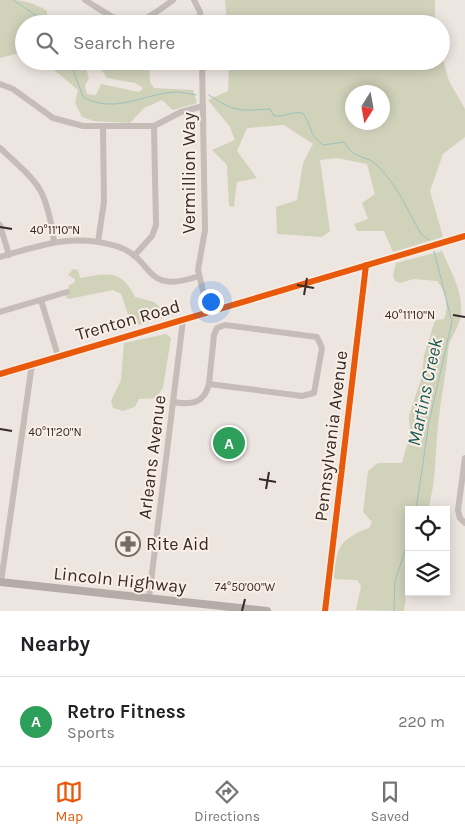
<!DOCTYPE html>
<meta charset="utf-8">
<style>
:root{--surface:#fff;--page:#f2f2f2;--text:#202124;--muted:#757577;--line:#e0e0e0;--accent:#ea580c}
body{margin:0;font-family:Karla,sans-serif;background:var(--page);color:var(--text)}
.controls{position:absolute;right:15px;bottom:15px;display:grid;overflow:hidden;border-radius:0px;box-shadow:0 2px 12px #0003}
.controls button{width:45px;height:45px;display:grid;place-items:center;padding:0;border:0;border-bottom:1px solid var(--line);background:var(--surface);color:var(--text);font:25px sans-serif}
.compass{position:absolute;left:345px;top:85px;width:45px;height:45px;border-radius:50%;background:var(--surface);box-shadow:0 2px 12px #0003;rotate:191deg}
.you{position:absolute;left:210px;top:301px;width:18px;height:18px;margin:-12px;border:4px solid #fff;border-radius:50%;background:#1a73e8;box-shadow:0 0 0 8px #1a73e833}
.badge{display:grid;place-items:center;width:32px;height:32px;border-radius:50%;background:var(--accent);color:#fff;font-size:16px;font-weight:700}
.pin{position:absolute;translate:-50% -50%;border:2px solid #fff;box-shadow:0 1px 5px #0006}
.list{margin:0;padding:0;list-style:none}
h2{display:flex;justify-content:space-between;align-items:center;height:65px;margin:0;padding:0 20px;font-size:21px}
h2 small{font-size:16px;font-weight:400;color:var(--muted)}
.list li{display:grid;grid-template-columns:32px 1fr auto;gap:15px;align-items:center;box-sizing:border-box;height:90px;padding:0 20px;border-top:1px solid var(--line)}
.list b{display:block;font-size:19px;white-space:nowrap}
.list p{margin:0;font-size:16px;white-space:nowrap;color:var(--muted)}
.list em{font-size:16px;font-style:normal;color:var(--muted)}
.icon{flex:none;width:28px;height:28px;fill:none;stroke:currentColor;stroke-width:2;stroke-linecap:round;stroke-linejoin:round}
.map{position:relative;flex:none;width:465px;height:611px;overflow:hidden}
.search{position:absolute;background:var(--surface);box-shadow:0 2px 12px #0003;left:15px;right:15px;top:15px;height:55px;display:flex;align-items:center;gap:12px;box-sizing:border-box;padding:0 18px;border-radius:28px;color:var(--muted);font-size:19px}
.sheet{height:155px;background:var(--surface)}
nav{display:flex;justify-content:space-around;align-items:center;box-sizing:border-box;height:70px;border-top:1px solid var(--line);background:var(--surface);font-size:14px;color:var(--muted)}
nav a{display:grid;justify-items:center;gap:2px}
nav .on{color:var(--accent)}
.map>svg:first-child{display:block}
</style>
<div class="map">
<svg width="465" height="611" viewBox="0 0 465 611">
<rect width="100%" height="100%" fill="#ede5e0"/>
<g fill="#d1d2ba" fill-rule="evenodd">
<path d="M 0,0 C 21,0 29,0 47,11 L 48,24 L 24,24 L 24,52 L 0,58 Z"/>
<path d="M 225,0 L 435,0 L 435,24 L 227,24 Z"/>
<path d="M 441,52 L 449,81 L 465,109 L 465,137 L 443,154 L 430,191 L 443,237 L 393,252 L 384,231 L 357,231 L 354,224 L 368,219 L 362,203 L 375,194 L 367,164 L 337,158 L 320,160 L 330,231 L 322,237 L 277,234 L 276,207 L 297,200 L 303,163 L 313,144 L 284,125 L 247,128 L 237,151 L 257,178 L 237,182 L 234,207 L 229,206 L 227,165 L 212,150 L 235,140 L 230,127 L 208,100 L 228,91 L 229,61 L 441,61 ZM 352,92 L 382,92 L 382,122 L 352,122 Z"/>
<path d="M 58,61 L 81,61 L 85,66 L 89,78 L 85,86 L 87,94 L 96,95 L 101,84 L 139,92 L 143,88 L 135,83 L 107,78 L 101,69 L 100,61 L 149,61 L 150,82 L 154,88 L 193,90 L 197,103 L 173,110 L 162,100 L 144,108 L 130,123 L 94,121 L 82,117 L 75,102 L 78,90 L 54,70 Z"/>
<path d="M 442,251 C 449,268 460,286 461,304 C 463,328 450,334 448,351 C 446,376 440,401 438,426 C 435,455 436,482 428,510 L 409,510 L 409,574 L 404,611 L 356,610 L 361,586 L 357,580 L 334,579 C 336,549 339,539 369,528 L 372,522 L 363,512 L 368,471 L 378,463 L 402,463 L 410,434 L 409,416 L 422,376 L 424,355 L 435,320 L 444,319 C 449,306 446,291 437,281 L 414,279 L 399,283 L 395,281 L 393,275 L 396,263 Z"/>
<path d="M 73,269 L 78,270 L 80,278 C 106,274 121,268 135,297 L 154,302 L 164,311 L 175,311 L 177,314 L 134,326 L 134,318 L 128,314 L 121,294 L 113,290 L 69,299 L 66,297 L 69,285 L 74,283 L 75,279 L 68,275 Z"/>
<path d="M 166,334 L 171,338 L 163,388 L 156,398 L 139,399 L 135,407 L 123,411 L 113,408 L 111,401 L 121,380 L 124,343 Z"/>
</g>
<g fill="none" stroke-linecap="round" stroke-linejoin="round">
<g stroke="#9bc1bb" stroke-width="1">
<path d="M 13,0 L 49,24"/>
<path d="M 70,61 L 83,97 C 116,115 144,93 176,92 C 182,92 190,94 196,95"/>
<path d="M 209,95 C 235,112 239,111 270,109 L 274,116 C 285,117 293,111 303,113 C 313,129 308,133 323,145 L 344,142 C 355,161 366,154 378,166 C 397,185 408,211 421,234 L 429,240"/>
<path d="M 416,510 L 429,422 L 452,322 L 434,251"/>
<path d="M 394,611 L 395,581 L 409,539"/>
</g>
<g stroke="#c6bdb9" stroke-width="6">
<path d="M 85,0 C 128,27 129,33 173,0"/>
<path d="M 194,0 L 200,12 L 201,24"/>
<path d="M 202,61 L 205,230 L 198,270 L 208,312"/>
<path d="M 0,84 L 13,89 L 53,118 L 83,126 L 154,126 L 181,112 L 203,106"/>
<path d="M 0,148 C 39,184 46,187 54,241"/>
<path d="M 0,225 L 9,255"/>
<path d="M 98,242 L 104,202 L 103,127"/>
<path d="M 134,256 L 152,236 L 156,225 L 154,126"/>
<path d="M 0,257 C 41,245 73,233 116,246 C 156,258 141,296 199,276"/>
<path d="M 41,300 L 58,356"/>
<path d="M 0,312 L 67,292"/>
<path d="M 225,325 L 317,337 L 322,348 L 314,393 L 302,396 L 209,384 L 214,335 L 217,328 Z"/>
<path d="M 173,402 C 191,405 204,404 209,384"/>
<path d="M 465,458 L 458,510 L 460,518 L 465,523"/>
<path d="M 1,582 L 32,364"/>
<path d="M 149,598 L 183,320"/>
<path d="M 325,611 L 366,265"/>
</g>
<g stroke="#b5aca8" stroke-width="8">
<path d="M 0,374 L 465,236"/>
<path d="M 0,582 L 267,611"/>
</g>
<defs>
<g id="cycleway">
<path d="M 0,374 L 465,236"/>
<path d="M 325,611 L 366,265"/>
</g>
</defs>
<use href="#cycleway" stroke="#faefe7" stroke-width="9"/>
<use href="#cycleway" stroke="#e8590c" stroke-width="6"/>
</g>
<path fill="none" stroke="#372a27" stroke-width="2" d="M 0,227 L 12,229M 297,285 L 314,288M 304,295 L 307,278M 453,315 L 465,317M 0,429 L 12,431M 259,479 L 276,482M 266,489 L 269,472M 242,611 L 245,599"/>
<defs>
<symbol id="pharmacy-ring" viewBox="-11 -11 22 22"><circle r="9.5" fill="#faefe7" stroke="#776b68" stroke-width="1.5"/><path d="M-2-6h4v4h4v4h-4v4h-4v-4h-4v-4h4Z" fill="#776b68"/></symbol>
</defs>
<g fill-rule="evenodd">
<use href="#pharmacy-ring" x="114" y="530" width="28" height="28"/>
</g>
<g text-anchor="middle" dominant-baseline="central" stroke-width="4" stroke-linejoin="round" paint-order="stroke">
<g font-size="18" fill="#372a27" stroke="#faefe7">
<text transform="translate(189 173) rotate(-90)">Vermillion Way</text>
<text transform="translate(128 320) rotate(-16)">Trenton Road</text>
<text transform="translate(331 436) rotate(-83)">Pennsylvania Avenue</text>
<text transform="translate(152 457) rotate(-83)">Arleans Avenue</text>
<text transform="translate(120 580) rotate(6)">Lincoln Highway</text>
</g>
<g font-size="18" fill="#372a27" stroke="#faefe7" text-anchor="start">
<text x="146" y="544">Rite Aid</text>
</g>
<g font-size="19" font-style="italic" fill="#1b5a55" stroke="#faefe7">
<text transform="translate(425 392) rotate(-78)">Martins Creek</text>
</g>
</g>
<g font-size="12" text-anchor="middle" fill="#372a27" stroke="#faefe7" stroke-width="4" stroke-linejoin="round" paint-order="stroke">
<text x="55" y="234">40°11'10"N</text>
<text x="410" y="319">40°11'10"N</text>
<text x="55" y="436">40°11'20"N</text>
<text x="245" y="591">74°50'00"W</text>
</g>
</svg>
<div class="controls">
<button><svg class="icon" aria-label="locate" viewBox="0 0 24 24"><circle cx="12" cy="12" r="6"/><path d="M12 2v4M12 18v4M2 12h4M18 12h4"/></svg></button>
<button><svg class="icon" aria-label="layers" viewBox="0 0 24 24"><path d="M12 4l9 5-9 5-9-5zM3 14l9 5 9-5"/></svg></button>
</div>
<svg class="compass" viewBox="-18 -18 36 36"><path d="M0-13l5 13h-10z" fill="#e53935"/><path d="M0 13l5-13h-10z" fill="#757577"/></svg>
<div class="you"></div>
<div class="pin badge" style="left:229px;top:443px;background:#2e9e5b">A</div>
<div class="search"><svg class="icon" aria-label="search" viewBox="0 0 24 24"><circle cx="10" cy="10" r="6"/><path d="M15 15l6 6"/></svg>Search here</div>
</div>
<section class="sheet">
<h2>Nearby<small></small></h2>
<ul class="list">
<li><span class="badge" style="background:#2e9e5b">A</span><div><b>Retro Fitness</b><p>Sports</p></div><em>220 m</em></li>
</ul>
</section>
<nav>
<a class="on"><svg class="icon" aria-label="map" viewBox="0 0 24 24"><path d="M3 6l6-2 6 2 6-2v14l-6 2-6-2-6 2zM9 4v14M15 6v14"/></svg>Map</a>
<a><svg class="icon" aria-label="directions" viewBox="0 0 24 24"><path d="M12 3l9 9-9 9-9-9zM9 14v-3h6M13 9l2 2-2 2"/></svg>Directions</a>
<a><svg class="icon" aria-label="saved" viewBox="0 0 24 24"><path d="M7 4h10v16l-5-4-5 4z"/></svg>Saved</a>
</nav>
